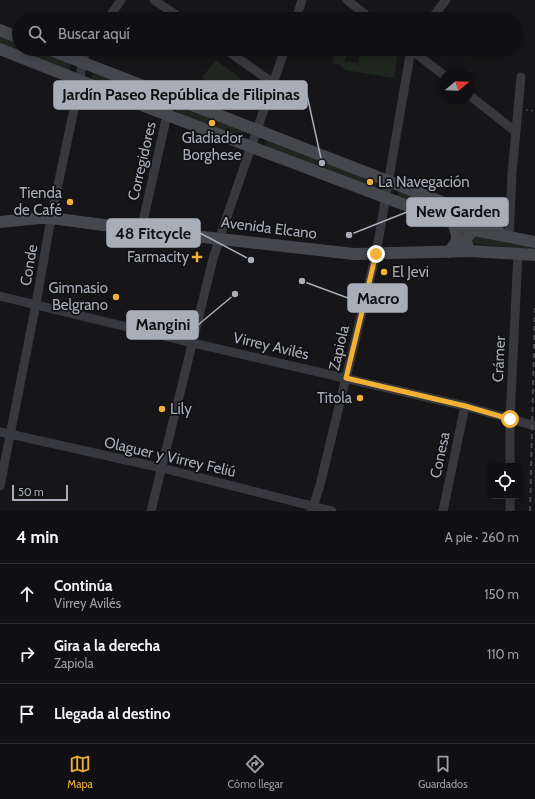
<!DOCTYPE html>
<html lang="es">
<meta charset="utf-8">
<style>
:root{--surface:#101012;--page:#1e1e20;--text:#f1f3f6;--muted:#9c9d9f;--line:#303032;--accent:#f2b134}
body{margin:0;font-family:Cabin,sans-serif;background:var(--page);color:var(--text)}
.controls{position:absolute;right:12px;bottom:12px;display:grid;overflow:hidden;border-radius:6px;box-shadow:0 2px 10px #0003}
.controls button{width:36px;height:36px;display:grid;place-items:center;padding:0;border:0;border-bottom:1px solid var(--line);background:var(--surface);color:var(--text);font:20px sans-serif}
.compass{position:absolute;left:439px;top:68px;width:36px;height:36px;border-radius:50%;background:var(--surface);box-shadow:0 2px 10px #0003;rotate:71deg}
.scale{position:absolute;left:12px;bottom:10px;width:56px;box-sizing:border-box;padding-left:4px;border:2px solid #a8adb8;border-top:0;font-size:11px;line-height:14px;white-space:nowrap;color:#a8adb8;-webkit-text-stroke:3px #111113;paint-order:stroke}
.stop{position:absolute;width:12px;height:12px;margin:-9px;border:3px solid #f2b134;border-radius:50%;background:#fff}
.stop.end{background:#f2b134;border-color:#fff;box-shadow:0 1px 4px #0008}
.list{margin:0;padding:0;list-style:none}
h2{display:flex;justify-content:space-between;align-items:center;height:52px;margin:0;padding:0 16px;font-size:17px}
h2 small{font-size:13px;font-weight:400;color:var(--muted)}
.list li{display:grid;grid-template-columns:26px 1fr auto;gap:12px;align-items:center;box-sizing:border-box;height:60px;padding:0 16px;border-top:1px solid var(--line)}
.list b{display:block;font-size:15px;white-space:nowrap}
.list p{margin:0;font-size:13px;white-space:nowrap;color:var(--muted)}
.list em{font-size:13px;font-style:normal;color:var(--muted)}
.icon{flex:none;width:22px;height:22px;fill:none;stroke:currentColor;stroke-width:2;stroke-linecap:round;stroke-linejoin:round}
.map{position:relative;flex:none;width:535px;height:511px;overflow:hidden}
.search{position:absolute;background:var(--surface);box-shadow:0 2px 10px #0003;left:12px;right:12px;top:12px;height:44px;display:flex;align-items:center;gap:10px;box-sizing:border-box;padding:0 14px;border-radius:22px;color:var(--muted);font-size:15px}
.sheet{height:232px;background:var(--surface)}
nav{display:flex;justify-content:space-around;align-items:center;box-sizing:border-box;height:56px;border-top:1px solid var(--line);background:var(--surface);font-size:11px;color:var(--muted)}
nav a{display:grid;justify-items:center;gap:2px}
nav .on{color:var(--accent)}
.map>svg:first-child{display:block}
</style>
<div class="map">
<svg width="535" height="511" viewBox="0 0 535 511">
<rect width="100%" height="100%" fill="#161618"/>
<g fill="#1e261f">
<path d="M 0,35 L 19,43 L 19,49 L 34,49 L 71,64 L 69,71 L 0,44 Z"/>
<path d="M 339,49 L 347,49 L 345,61 L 358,63 L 360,49 L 392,49 L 398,53 L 394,78 L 345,70 L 341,65 L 332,63 L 336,52 Z"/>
<path d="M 216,60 L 241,79 L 229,96 L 202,78 Z"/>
<path d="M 93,73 L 161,98 L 162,104 L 158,107 L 91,81 Z"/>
<path d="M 180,106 L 244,131 L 243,133 L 241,136 L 239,137 L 181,115 L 176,111 L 177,107 Z"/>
<path d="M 271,139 L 377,180 L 376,188 L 267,147 L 266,143 L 267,141 Z"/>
<path d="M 400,191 L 475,220 L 474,222 L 462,221 L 398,198 L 398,193 Z"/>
<path d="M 475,237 L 481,237 L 522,246 L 535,247 L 535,250 L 476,244 L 472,243 L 471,241 Z"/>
</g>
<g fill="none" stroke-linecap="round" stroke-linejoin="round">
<path stroke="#3d3f44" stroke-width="1.5" stroke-dasharray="2 3" stroke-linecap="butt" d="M 526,110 L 535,111"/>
<g stroke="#37383d" stroke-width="9">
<path d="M 154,0 L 182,19"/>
<path d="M 347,0 L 371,19"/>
<path d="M 108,19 L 121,0"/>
<path d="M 296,19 L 302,0"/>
<path d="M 431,19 L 446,0"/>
<path d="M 225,49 L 273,83"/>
<path d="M 410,49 L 445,76"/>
<path d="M 469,95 L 516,132"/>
<path d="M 141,230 L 167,115 L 172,98"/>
<path d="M 509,237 L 512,173 L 521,77"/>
<path d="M 0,296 L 193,343 L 465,406 L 535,426"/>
<path d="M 0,432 L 162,468 L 332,511"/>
<path d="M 510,466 L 510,419 L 518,254"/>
<path d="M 0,486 L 36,304 L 51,218 L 80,81 L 82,62 L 87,49"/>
<path d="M 510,496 L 510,511"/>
<path d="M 151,511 L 213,259 L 224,225 L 285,49"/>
<path d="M 312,511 L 320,485 L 376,254 L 411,49"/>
<path d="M 443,511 L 465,406"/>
</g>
<g stroke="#45474d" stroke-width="12">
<path d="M 0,30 L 19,38"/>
<path d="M 0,49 L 167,115 L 453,223 L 474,230 L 535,242"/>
<path d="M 48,49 L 478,216 L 500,233"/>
<path d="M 0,222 L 39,218 L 51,218 L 141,230 L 354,254 L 470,251 L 535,255"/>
<path d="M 470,251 C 464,240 465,238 474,230"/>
<path d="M 448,252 C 459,242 459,237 453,223"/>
</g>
<path stroke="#4a4c52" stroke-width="2" stroke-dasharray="5 4" stroke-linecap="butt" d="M 530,511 L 535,307"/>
</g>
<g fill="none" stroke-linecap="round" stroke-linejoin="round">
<path stroke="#f2b134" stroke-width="5" d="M 376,254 L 346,378 L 465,406 L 510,419"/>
</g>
<g fill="#f2b134" stroke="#111113" stroke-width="1.5">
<circle cx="212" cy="123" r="4"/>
<circle cx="370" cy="182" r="4"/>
<circle cx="70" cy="202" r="4"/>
<path d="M195 251h4v4h4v4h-4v4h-4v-4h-4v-4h4z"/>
<circle cx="384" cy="272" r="4"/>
<circle cx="116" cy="297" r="4"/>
<circle cx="360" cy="398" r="4"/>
<circle cx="162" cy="409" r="4"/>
</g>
<g text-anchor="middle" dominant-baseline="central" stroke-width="3.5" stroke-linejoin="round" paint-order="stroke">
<g font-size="15" fill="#a8adb8" stroke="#111113" text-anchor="end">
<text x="212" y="138" text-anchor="middle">Gladiador<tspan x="212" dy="17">Borghese</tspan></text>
<text x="378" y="182" text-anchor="start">La Navegación</text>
<text x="62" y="193">Tienda<tspan x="62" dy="17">de Café</tspan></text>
<text x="189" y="257">Farmacity</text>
<text x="392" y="272" text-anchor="start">El Jevi</text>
<text x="108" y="288">Gimnasio<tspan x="108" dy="17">Belgrano</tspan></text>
<text x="352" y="398">Titola</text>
<text x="170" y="409" text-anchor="start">Lily</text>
</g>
<g font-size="15" fill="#a8adb8" stroke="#111113">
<text transform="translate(142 161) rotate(-77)">Corregidores</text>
<text transform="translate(269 228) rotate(7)">Avenida Elcano</text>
<text transform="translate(29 265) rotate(-80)">Conde</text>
<text transform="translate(271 346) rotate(13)">Virrey Avilés</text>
<text transform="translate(339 348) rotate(-77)">Zapiola</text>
<text transform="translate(499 359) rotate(-87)">Crámer</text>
<text transform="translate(440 455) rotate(-78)">Conesa</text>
<text transform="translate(170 457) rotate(13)">Olaguer y Virrey Feliú</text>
</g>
</g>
<path fill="none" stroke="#a8adb8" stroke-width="1.5" d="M322 163L307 95M349 235L407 212M251 260L200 233M302 281L348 298M235 294L198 325"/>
<g fill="#a8adb8" stroke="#111113" stroke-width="1.5">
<circle cx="322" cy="163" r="4"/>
<circle cx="349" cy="235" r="4"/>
<circle cx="251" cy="260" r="4"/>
<circle cx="302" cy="281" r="4"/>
<circle cx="235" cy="294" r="4"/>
</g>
<g fill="#a8adb8" stroke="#a8adb8" stroke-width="1.5">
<rect x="54" y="81" width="253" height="28" rx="4"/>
<rect x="407" y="198" width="101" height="28" rx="4"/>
<rect x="107" y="219" width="93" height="28" rx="4"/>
<rect x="348" y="284" width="59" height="28" rx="4"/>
<rect x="127" y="311" width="71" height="28" rx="4"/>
</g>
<g font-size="16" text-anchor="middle" font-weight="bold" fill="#111">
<text x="181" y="100">Jardín Paseo República de Filipinas</text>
<text x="458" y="217">New Garden</text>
<text x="153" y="239">48 Fitcycle</text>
<text x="378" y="304">Macro</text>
<text x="163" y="330">Mangini</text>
</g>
</svg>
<div class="controls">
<button><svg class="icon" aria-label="locate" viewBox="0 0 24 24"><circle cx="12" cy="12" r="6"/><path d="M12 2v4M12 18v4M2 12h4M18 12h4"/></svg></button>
</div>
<svg class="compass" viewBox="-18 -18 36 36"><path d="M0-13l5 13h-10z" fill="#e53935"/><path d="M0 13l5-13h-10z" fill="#9c9d9f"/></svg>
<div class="scale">50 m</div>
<div class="stop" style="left:510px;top:419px"></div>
<div class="stop end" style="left:376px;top:254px"></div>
<div class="search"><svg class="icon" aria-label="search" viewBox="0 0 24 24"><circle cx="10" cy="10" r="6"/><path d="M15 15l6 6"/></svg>Buscar aquí</div>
</div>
<section class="sheet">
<h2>4 min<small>A pie · 260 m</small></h2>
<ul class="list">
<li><svg class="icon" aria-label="ahead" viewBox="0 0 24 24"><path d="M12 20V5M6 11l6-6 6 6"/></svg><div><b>Continúa</b><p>Virrey Avilés</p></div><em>150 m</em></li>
<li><svg class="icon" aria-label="right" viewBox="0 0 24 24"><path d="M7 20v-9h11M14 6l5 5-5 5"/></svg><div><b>Gira a la derecha</b><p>Zapiola</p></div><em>110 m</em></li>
<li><svg class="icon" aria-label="arrive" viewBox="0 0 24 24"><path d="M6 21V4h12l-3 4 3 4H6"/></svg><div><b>Llegada al destino</b></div></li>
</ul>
</section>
<nav>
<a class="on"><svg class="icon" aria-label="map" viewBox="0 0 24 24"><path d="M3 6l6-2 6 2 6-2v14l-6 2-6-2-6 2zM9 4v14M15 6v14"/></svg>Mapa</a>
<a><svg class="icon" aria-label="directions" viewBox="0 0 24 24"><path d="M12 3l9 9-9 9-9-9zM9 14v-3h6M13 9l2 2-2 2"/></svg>Cómo llegar</a>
<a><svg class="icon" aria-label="saved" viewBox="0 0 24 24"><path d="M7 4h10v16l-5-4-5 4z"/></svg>Guardados</a>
</nav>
